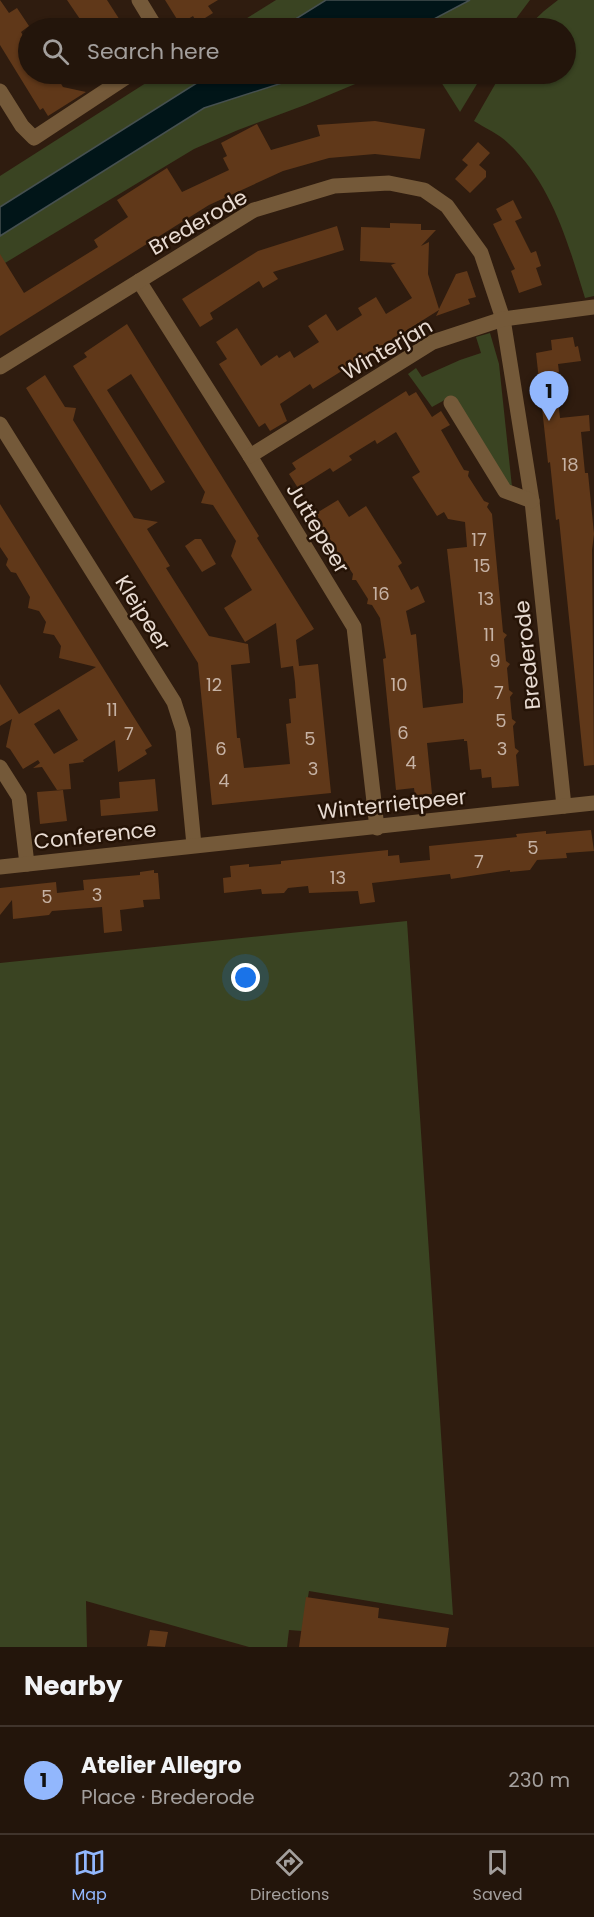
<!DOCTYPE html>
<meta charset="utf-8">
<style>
:root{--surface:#23150b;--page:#2b1e14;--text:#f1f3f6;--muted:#a39f9d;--line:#40342c;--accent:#92b7fd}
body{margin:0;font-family:Poppins,sans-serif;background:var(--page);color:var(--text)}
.you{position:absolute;left:246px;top:978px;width:21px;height:21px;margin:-15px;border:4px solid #fff;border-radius:50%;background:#1a73e8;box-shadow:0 0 0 9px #1a73e833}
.badge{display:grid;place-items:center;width:39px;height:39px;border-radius:50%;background:var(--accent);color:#111;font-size:20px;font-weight:700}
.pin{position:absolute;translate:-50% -50px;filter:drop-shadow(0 2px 3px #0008)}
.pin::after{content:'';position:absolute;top:32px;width:21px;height:18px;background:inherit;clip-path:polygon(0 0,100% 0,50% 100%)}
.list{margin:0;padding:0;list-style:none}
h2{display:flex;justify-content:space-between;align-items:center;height:78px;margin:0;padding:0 24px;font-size:26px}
h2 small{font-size:20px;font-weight:400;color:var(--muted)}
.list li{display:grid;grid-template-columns:39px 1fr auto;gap:18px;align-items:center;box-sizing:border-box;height:108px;padding:0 24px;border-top:2px solid var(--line)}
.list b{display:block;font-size:22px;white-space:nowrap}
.list p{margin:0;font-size:20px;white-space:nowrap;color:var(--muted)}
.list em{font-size:20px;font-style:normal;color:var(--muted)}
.icon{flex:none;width:33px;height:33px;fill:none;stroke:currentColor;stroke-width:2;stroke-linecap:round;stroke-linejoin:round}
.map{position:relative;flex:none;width:594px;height:1647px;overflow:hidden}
.search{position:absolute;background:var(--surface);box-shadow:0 2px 4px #0004;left:18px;right:18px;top:18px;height:66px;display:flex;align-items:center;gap:15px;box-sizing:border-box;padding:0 21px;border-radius:33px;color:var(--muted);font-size:22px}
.sheet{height:186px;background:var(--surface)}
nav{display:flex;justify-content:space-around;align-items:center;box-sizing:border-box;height:84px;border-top:2px solid var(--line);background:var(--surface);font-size:16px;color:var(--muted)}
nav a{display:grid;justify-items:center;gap:3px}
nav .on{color:var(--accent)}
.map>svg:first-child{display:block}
</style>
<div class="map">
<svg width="594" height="1647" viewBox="0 0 594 1647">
<rect width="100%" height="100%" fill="#2f1c0f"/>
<g fill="#3a4422">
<path d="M 276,0 L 326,0 L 281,28 L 231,28 Z"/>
<path d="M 470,0 L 530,0 L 509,28 L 417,28 Z"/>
<path d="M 558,0 L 594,0 L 594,296 L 585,298 C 568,243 552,184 508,143 C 499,134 485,128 474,121 L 501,74 L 566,74 L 566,28 L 526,28 L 544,11 Z"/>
<path d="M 160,74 L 211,74 L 0,207 L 0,176 Z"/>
<path d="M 310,74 L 379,74 L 305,105 L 238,130 L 194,149 L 0,266 L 0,236 L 204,108 Z"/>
<path d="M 436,74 L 483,74 L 460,112 Z"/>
<path d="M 490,333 L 499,364 L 512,487 L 505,487 L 450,397 L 432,407 L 408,374 L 416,368 L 422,377 L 460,360 L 481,353 L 476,337 Z"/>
<path d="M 407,921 L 453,1615 L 309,1591 L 302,1631 L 289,1630 L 287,1647 L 249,1647 L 86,1601 L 87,1647 L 0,1647 L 0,963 Z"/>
</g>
<g fill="#011518" stroke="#465050" stroke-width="1.5">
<path d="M 326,0 L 470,0 L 417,28 L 281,28 Z"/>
<path d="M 211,74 L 310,74 L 204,108 L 0,236 L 0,207 Z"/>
</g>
<g fill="#603819" fill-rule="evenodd">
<path d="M 0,0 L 9,13 L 17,8 L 29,26 L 21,32 L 28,44 L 28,74 L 55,74 L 63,87 L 86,92 L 48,116 L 43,108 L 40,110 L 0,45 Z"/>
<path d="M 67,0 L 107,0 L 125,28 L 86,28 Z"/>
<path d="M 165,0 L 218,0 L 208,6 L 213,13 L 197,23 L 193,16 L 180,24 Z"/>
<path d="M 375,121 L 425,129 L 420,159 L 375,154 L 329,158 L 283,171 L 209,205 L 0,336 L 0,254 L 24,293 L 98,247 L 94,240 L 128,217 L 117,200 L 167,168 L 182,192 L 229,170 L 223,158 L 227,156 L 221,143 L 257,124 L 271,150 L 320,136 L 317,125 Z"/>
<path d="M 478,142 L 490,153 L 479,165 L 486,171 L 486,177 L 470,193 L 455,179 L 468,165 L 462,160 Z"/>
<path d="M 513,200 L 522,218 L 515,221 L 531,253 L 536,251 L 541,266 L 536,268 L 542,285 L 519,293 L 511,271 L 515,269 L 493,224 L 502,220 L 496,209 Z"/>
<path d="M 390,223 L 421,224 L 421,230 L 436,230 L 421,246 L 429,242 L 428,274 L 439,309 L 456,274 L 467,271 L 476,297 L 468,299 L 470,304 L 436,316 L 439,310 L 313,389 L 310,384 L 280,404 L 287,421 L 270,431 L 265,423 L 259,427 L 219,364 L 227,359 L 216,342 L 237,328 L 261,366 L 277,355 L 279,358 L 290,351 L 294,358 L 319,342 L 308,326 L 326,314 L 337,331 L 362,315 L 358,308 L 376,297 L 386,314 L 412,298 L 391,265 L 396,263 L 360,261 L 361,227 L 390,228 Z"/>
<path d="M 337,226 L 344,250 L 273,272 L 278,279 L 263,288 L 259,281 L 210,313 L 213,319 L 200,327 L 182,299 L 258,251 Z"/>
<path d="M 127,324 L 259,536 L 257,538 L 314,629 L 296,640 L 299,666 L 318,664 L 331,793 L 212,805 L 198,663 L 26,388 L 45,375 L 65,407 L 76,408 L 73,420 L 134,518 L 158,522 L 147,529 L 170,566 L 166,568 L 209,636 L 248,644 L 250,663 L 231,665 L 237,738 L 240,738 L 244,768 L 290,764 L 286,724 L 291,723 L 289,699 L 296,698 L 295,682 L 293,666 L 281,668 L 276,623 L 245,642 L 224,608 L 252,590 L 231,556 L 236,541 L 213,505 L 201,503 L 205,492 L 131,374 L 107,390 L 165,482 L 151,491 L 73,366 L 87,357 L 84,353 Z"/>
<path d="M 573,337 L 575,347 L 578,346 L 581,361 L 558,364 L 559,372 L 555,373 L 560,418 L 589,415 L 590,431 L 581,432 L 585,473 L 588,473 L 594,534 L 592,550 L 594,765 L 584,766 L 559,519 L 556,520 L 550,462 L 548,463 L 536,353 L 552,350 L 551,340 Z"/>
<path d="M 406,391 L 409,396 L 416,392 L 432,417 L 441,411 L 450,425 L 441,430 L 464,470 L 469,471 L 468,476 L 484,501 L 489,503 L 487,507 L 492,514 L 503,632 L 507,635 L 504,639 L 506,661 L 510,664 L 507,668 L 509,690 L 513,693 L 510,697 L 512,719 L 516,722 L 513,726 L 515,748 L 519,751 L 516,755 L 519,786 L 492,788 L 491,777 L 482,778 L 481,769 L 470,770 L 467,741 L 464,741 L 464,739 L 427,743 L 432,794 L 415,796 L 414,788 L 396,790 L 383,659 L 386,658 L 380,618 L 372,605 L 367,604 L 368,599 L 356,580 L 352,580 L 353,574 L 341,556 L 336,554 L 337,550 L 325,531 L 321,530 L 322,525 L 315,514 L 338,500 L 349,517 L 366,506 L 402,563 L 398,566 L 411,590 L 418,586 L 425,602 L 406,611 L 411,635 L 416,634 L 423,708 L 463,703 L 463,691 L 447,549 L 467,547 L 465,522 L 448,519 L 444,512 L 437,516 L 412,477 L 420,472 L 396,432 L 377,444 L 375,440 L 349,456 L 352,460 L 333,472 L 330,468 L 298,488 L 289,474 L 296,469 L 292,463 Z"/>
<path d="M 0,504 L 152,746 L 145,750 L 147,754 L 118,772 L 115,740 L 83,760 L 84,762 L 69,764 L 71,789 L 57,790 L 42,767 L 33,768 L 40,763 L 38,760 L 23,769 L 10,749 L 6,747 L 12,719 L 0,726 L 0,684 L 19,714 L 96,667 L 59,658 L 61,646 L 54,635 L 43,633 L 46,622 L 39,611 L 28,608 L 30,597 L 16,573 L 11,572 L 6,565 L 8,559 L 0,547 ZM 59,709 L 78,740 L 54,754 L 34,724 Z"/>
<path d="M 195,539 L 201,539 L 216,564 L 202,572 L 185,546 Z"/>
<path d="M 155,779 L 158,811 L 101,816 L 100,800 L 120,798 L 119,782 Z"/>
<path d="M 63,790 L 67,821 L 40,824 L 37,792 Z"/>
<path d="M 591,830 L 594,851 L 566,853 L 567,858 L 537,860 L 530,870 L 510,872 L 510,870 L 451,879 L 450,874 L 372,883 L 375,902 L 360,904 L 358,891 L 309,893 L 308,886 L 288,888 L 284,893 L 262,894 L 261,889 L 224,893 L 223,878 L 231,877 L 230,866 L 249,864 L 249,867 L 281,864 L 281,861 L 388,850 L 388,856 L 399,855 L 400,863 L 430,860 L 429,846 L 517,837 L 516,834 L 546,831 L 546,834 Z"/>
<path d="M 154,870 L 154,873 L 158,873 L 160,899 L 143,900 L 144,907 L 120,910 L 122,931 L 104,933 L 102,907 L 52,911 L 49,915 L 13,919 L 12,900 L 0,915 L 0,888 L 56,882 L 57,893 L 84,890 L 83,880 L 140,875 L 140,872 Z"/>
<path d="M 306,1597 L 379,1608 L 378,1618 L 449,1628 L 446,1647 L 299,1647 Z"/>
<path d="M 150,1630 L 168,1632 L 165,1647 L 147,1646 Z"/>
</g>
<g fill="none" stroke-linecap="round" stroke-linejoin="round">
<g stroke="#745939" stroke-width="15">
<path d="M 139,0 L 156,28"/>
<path d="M 0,91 L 22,126 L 34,138 L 131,74"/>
<path d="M 139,281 L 250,456 L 354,627 L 377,828"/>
<path d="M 0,367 L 254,210 L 334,186 L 389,183 L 424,190 L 447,206 L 481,253 L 503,319 L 532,501 L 564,806"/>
<path d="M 451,403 L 505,491 L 532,501"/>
<path d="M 0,424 L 174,702 L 183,730 L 194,845"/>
<path d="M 250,456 L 433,342 L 503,319 L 594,307"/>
<path d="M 0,767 L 19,797 L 27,864"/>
<path d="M 0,867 L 594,803"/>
</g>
</g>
<g text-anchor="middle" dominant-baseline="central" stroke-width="5" stroke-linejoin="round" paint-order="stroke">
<g font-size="18" fill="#c6b2a4">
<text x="570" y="464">18</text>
<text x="479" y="539">17</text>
<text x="482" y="565">15</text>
<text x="381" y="593">16</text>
<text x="486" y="598">13</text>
<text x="489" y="634">11</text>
<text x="495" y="660">9</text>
<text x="214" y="684">12</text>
<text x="399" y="684">10</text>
<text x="499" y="692">7</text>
<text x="112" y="709">11</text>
<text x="501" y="720">5</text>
<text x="403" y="732">6</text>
<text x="129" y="733">7</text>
<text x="310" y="738">5</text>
<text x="221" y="748">6</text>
<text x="502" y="748">3</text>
<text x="411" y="762">4</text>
<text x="313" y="768">3</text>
<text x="224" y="780">4</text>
<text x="533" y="847">5</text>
<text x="479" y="861">7</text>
<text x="338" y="877">13</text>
<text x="97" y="894">3</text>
<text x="47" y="896">5</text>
</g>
<g font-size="21" fill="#e8dbd2" stroke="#251306">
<text transform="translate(198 222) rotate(-30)">Brederode</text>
<text transform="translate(387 349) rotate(-30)">Winterjan</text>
<text transform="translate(318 528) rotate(59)">Juttepeer</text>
<text transform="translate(143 613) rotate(58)">Kleipeer</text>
<text transform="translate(527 655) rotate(-96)">Brederode</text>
<text transform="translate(392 804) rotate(-6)">Winterrietpeer</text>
<text transform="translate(95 835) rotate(-6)">Conference</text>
</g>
</g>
</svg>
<div class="you"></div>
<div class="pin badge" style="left:549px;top:421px">1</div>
<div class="search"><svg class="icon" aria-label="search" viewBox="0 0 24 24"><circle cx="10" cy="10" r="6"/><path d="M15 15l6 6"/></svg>Search here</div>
</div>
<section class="sheet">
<h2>Nearby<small></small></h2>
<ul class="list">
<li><span class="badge">1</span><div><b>Atelier Allegro</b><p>Place · Brederode</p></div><em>230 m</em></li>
</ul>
</section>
<nav>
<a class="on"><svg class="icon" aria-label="map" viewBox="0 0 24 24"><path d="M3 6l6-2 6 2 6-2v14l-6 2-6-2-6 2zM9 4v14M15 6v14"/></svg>Map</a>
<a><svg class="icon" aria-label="directions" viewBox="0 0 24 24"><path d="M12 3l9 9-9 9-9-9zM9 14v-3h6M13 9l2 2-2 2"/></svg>Directions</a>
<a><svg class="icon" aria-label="saved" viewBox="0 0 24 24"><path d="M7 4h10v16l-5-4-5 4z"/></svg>Saved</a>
</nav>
